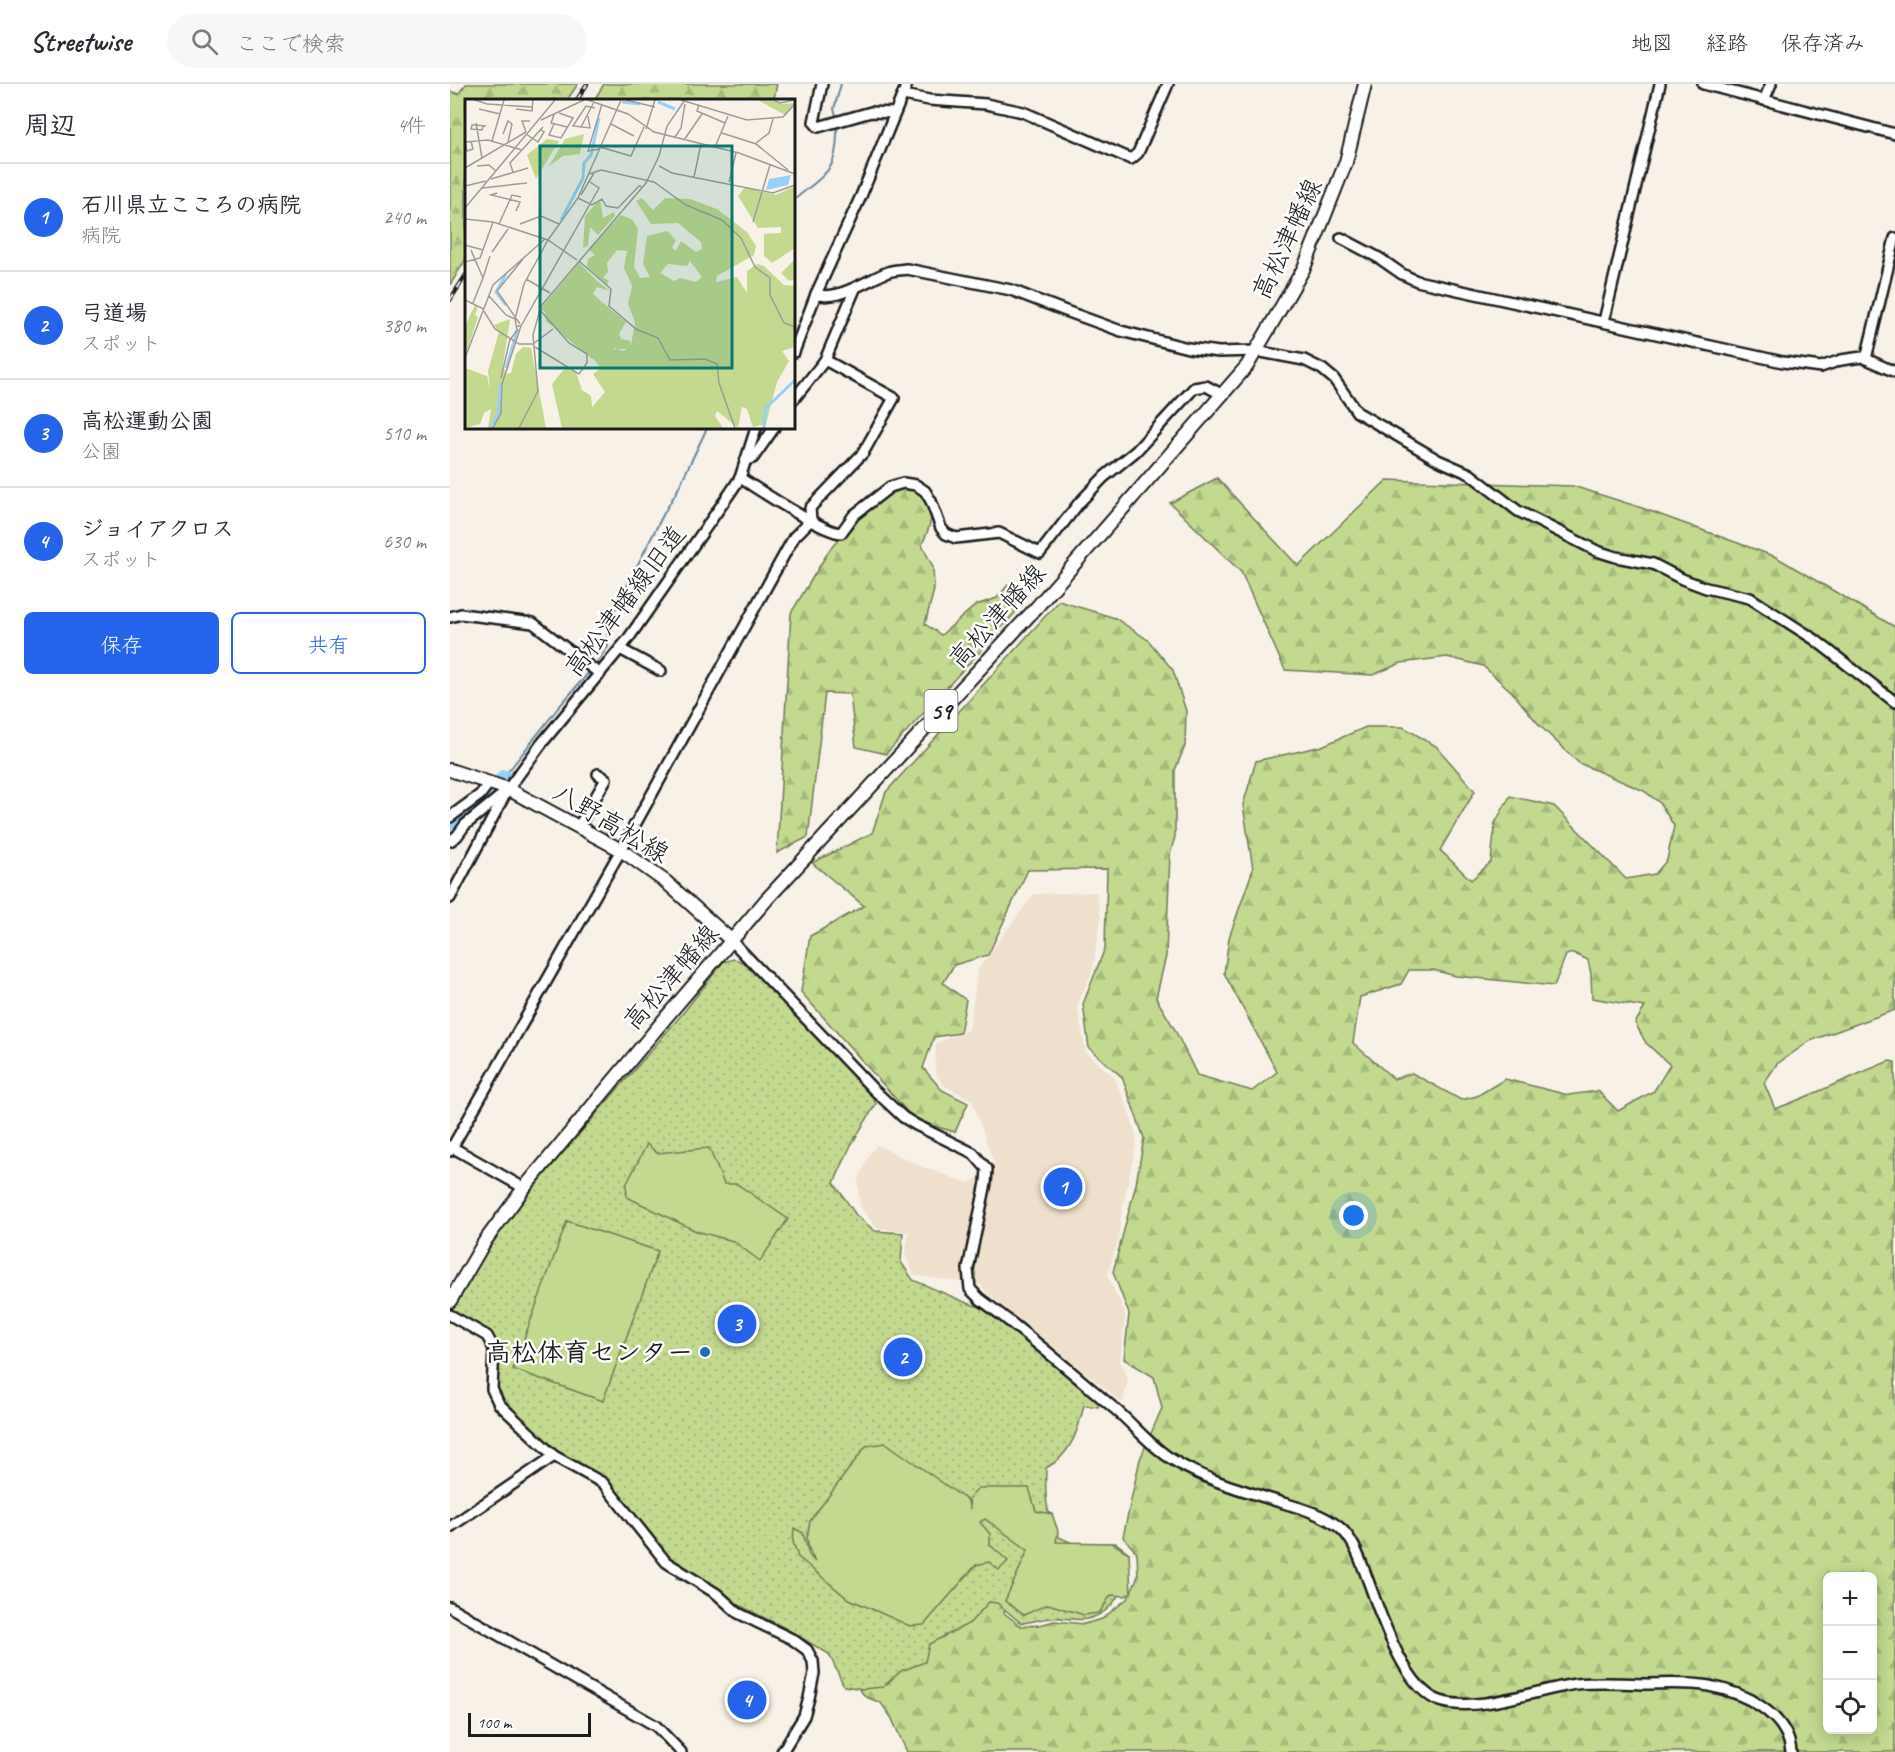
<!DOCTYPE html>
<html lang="ja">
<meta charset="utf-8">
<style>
:root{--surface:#fff;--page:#f7f7f7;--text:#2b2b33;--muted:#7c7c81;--line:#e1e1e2;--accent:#2563eb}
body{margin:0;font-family:Caveat,"Klee One",sans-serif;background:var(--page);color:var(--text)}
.controls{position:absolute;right:18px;bottom:18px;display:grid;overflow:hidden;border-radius:9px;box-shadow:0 3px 15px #0003}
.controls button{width:54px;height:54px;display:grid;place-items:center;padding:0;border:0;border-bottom:2px solid var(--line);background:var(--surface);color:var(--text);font:30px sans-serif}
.scale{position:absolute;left:18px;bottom:15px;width:123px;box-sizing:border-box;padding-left:6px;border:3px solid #1c1c1c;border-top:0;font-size:16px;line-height:21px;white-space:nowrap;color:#1c1c1c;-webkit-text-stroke:4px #fff;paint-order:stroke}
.you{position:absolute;left:904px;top:1132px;width:21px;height:21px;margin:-15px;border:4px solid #fff;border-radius:50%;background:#1a73e8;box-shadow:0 0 0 9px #1a73e833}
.badge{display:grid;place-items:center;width:39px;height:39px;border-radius:50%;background:var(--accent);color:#fff;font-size:20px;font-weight:700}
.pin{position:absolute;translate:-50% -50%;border:3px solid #fff;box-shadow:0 2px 6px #0006}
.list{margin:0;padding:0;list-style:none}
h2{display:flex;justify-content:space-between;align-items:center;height:78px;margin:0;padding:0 24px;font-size:26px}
h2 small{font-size:20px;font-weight:400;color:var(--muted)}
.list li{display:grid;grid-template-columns:39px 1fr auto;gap:18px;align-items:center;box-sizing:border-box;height:108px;padding:0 24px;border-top:2px solid var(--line)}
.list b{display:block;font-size:22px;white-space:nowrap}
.list p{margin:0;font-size:20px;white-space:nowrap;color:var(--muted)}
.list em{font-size:20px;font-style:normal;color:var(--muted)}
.actions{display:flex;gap:12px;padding:18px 24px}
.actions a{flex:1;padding:14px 0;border:2px solid var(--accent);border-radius:9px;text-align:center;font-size:21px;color:var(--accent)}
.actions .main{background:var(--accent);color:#fff}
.icon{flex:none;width:33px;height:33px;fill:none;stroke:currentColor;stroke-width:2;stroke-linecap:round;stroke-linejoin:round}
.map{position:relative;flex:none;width:1445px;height:1668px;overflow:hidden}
header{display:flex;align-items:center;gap:36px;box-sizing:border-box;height:84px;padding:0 30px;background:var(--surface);border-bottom:2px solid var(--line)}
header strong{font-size:28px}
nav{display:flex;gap:33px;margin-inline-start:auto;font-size:21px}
.search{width:420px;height:54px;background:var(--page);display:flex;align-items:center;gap:15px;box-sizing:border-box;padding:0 21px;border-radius:33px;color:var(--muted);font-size:22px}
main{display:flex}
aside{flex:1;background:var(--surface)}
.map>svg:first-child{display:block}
</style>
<header>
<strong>Streetwise</strong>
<div class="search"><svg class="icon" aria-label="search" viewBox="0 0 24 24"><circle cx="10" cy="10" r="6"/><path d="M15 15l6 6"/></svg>ここで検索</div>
<nav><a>地図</a><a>経路</a><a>保存済み</a></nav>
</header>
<main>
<aside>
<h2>周辺<small>4件</small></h2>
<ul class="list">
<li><span class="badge">1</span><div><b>石川県立こころの病院</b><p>病院</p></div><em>240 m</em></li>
<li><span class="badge">2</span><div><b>弓道場</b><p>スポット</p></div><em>380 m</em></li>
<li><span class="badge">3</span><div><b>高松運動公園</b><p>公園</p></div><em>510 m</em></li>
<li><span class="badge">4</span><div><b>ジョイアクロス</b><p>スポット</p></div><em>630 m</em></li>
</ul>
<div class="actions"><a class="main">保存</a><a>共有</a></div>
</aside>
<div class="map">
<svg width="1445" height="1668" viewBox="0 0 1445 1668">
<defs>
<pattern id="forest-firs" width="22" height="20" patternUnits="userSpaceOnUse" patternTransform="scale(1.5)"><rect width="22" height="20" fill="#c2d98f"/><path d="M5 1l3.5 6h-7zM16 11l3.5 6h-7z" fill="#a6ba7b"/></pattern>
<pattern id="park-dots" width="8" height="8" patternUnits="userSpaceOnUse" patternTransform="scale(1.5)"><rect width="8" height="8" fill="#c2d98f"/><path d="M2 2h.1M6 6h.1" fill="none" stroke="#a6ba7b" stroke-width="1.8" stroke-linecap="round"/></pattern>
</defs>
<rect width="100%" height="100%" fill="#f7f1e8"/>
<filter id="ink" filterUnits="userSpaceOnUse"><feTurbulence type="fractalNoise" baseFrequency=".0167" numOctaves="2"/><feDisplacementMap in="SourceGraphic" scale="12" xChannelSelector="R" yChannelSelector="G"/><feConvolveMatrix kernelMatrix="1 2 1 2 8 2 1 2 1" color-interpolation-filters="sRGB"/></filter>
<g filter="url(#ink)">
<path fill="#eee0cc" d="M 646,808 L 651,834 L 642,888 L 627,921 L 636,969 L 664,993 L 677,1023 L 687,1054 L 670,1137 L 669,1153 L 657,1192 L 674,1226 L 675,1234 L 670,1277 L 678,1295 L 673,1319 L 539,1211 L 531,1201 L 464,1191 L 455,1171 L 459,1148 L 427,1144 L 410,1122 L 408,1097 L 419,1071 L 427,1061 L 472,1083 L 518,1099 L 546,1085 L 522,1016 L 493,1001 L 485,987 L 486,959 L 519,946 L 528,885 L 584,810 Z"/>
<g fill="url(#forest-firs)" stroke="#6f7a56" stroke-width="1.5" fill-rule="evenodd">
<path d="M 16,0 L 128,0 L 117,16 L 16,16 L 16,175 L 0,201 L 0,7 L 8,10 Z"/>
<path d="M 154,0 L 327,0 L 324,14 L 300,16 L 144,16 Z"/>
<path d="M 767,394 L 848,482 L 937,396 L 1123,402 L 1189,423 L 1326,473 L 1445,543 L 1445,926 L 1360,957 L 1327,980 L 1314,999 L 1325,1025 C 1364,1011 1401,992 1440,977 L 1445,978 L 1445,1668 L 457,1668 L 441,1633 L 431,1619 L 416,1613 L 387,1581 L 368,1555 L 563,1495 L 554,1529 L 571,1542 L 590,1541 L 604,1537 L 634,1540 L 652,1535 L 678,1514 L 688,1492 L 687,1469 L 673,1453 L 690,1375 L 712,1324 L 704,1293 L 674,1275 L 679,1230 L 663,1188 L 686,1100 L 694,1054 L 672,993 L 639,964 L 633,920 L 655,864 L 657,785 L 578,786 L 538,871 L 504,881 L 493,899 L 516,916 L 510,949 L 484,953 L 473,984 L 492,1006 L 518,1019 L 505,1048 L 484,1042 L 461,1032 L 351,908 L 360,852 L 414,822 L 362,779 L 422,749 L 436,708 L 609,517 L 665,534 L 698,556 L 723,586 L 736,627 L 735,662 L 725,686 L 725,753 L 720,770 L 716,872 L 706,914 L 724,944 L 747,991 L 802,1007 L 827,988 L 774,889 L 779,854 L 803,785 L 793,721 L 806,677 L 872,662 L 916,643 L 953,643 L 986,662 L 1025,707 L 990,766 L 1021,796 L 1041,778 L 1045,739 L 1060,712 L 1104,722 L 1176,795 L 1205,790 L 1217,776 L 1224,742 L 1210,719 L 1194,707 L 1129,679 L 1090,642 L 1062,608 L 1033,582 L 997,573 L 951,579 L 923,591 L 835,586 L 791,488 L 720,419 ZM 1123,869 L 1138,876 L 1141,890 L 1142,914 L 1195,923 L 1185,939 L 1196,959 L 1220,981 L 1204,1007 L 1168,1027 L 1148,1007 L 1118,1011 L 1055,995 L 1027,1012 L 1011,1016 L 962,989 L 944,995 L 903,959 L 910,913 L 951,900 L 959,886 L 983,886 L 1006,892 L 1104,902 L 1116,871 ZM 1378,1492 L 1422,1492 L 1422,1646 L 1378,1646 Z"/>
<path d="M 454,402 C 468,406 482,416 481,433 C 481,441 475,453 472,461 L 483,483 L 484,506 L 475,540 L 491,551 L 526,521 L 547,514 L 558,501 L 567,512 L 565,529 L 436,670 L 406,663 L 400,610 L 375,609 L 358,753 L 327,769 L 341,529 L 380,465 L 399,444 L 411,427 L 437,407 Z"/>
</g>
<path fill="url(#park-dots)" stroke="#6f7a56" stroke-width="1.5" d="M 284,875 L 296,879 L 422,1012 L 426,1020 L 401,1061 L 384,1099 L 406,1131 L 425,1147 L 453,1149 L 451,1178 L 463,1196 L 517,1219 L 530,1223 L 605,1278 L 650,1317 L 648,1323 L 634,1321 C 628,1347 621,1371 596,1384 C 595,1413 595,1427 609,1453 L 622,1459 L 666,1459 L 679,1469 C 677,1496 669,1528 637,1535 C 626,1537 614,1533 603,1534 C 594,1534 582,1538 571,1539 L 547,1519 L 539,1518 L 520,1539 L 479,1560 L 475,1578 L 451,1587 L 433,1603 L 413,1605 L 394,1602 L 379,1570 L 333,1543 L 267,1510 L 226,1494 L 233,1483 L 216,1472 L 156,1397 L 111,1373 L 46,1312 L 46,1261 L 42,1251 L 0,1229 L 24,1186 L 56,1139 L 95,1090 L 233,929 L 273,878 Z"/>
<g fill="#c2d98f" stroke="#6f7a56" stroke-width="1.5">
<path d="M 197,1060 L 207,1069 L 259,1064 L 274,1100 L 287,1100 L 338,1135 L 310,1177 L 283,1157 L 246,1147 L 177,1113 L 176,1101 Z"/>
<path d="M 117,1137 L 208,1167 L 153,1317 L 63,1285 Z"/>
<path d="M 436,1359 L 518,1417 L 520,1425 L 519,1415 L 528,1404 L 579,1404 L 586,1427 L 602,1430 L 608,1447 L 606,1458 L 662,1459 L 679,1469 L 681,1509 L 675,1512 L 661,1511 L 649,1529 L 634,1531 L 598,1520 L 574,1531 L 555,1517 L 578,1466 L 535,1435 L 530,1438 L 540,1450 L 540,1461 L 558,1477 L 549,1486 L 539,1478 L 526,1481 L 474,1541 L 460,1542 L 397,1514 L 348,1473 L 343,1458 L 344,1444 L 353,1449 L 359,1471 L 365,1478 L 359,1465 L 357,1454 L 360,1437 L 416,1362 Z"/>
</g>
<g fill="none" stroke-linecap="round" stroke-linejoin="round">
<g stroke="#66889f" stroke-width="2">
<path d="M 387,34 L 384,25 L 391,0"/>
<path d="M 344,116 C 378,87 388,88 387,40"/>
<path d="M 144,582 L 158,563 L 157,544 L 161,533 L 214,429 L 227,407 L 257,344"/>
<path d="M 54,693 L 108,624 L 140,587"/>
</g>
<path stroke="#98d0f7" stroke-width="15" d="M 0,744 L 41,712 L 54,693"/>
<defs>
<g id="minor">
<path d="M 372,0 L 364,38 L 368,43 L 421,28 L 445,29"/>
<path d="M 1253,0 L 1445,50"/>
<path d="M 453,11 L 479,16 L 536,20 L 573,28 L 681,75 L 688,69 L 718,0"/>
<path d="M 1314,16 L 1321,0"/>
<path d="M 891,154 L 929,174 L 952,190 L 967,197 L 1333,278 L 1371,283 L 1391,276 L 1412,273 L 1445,288"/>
<path d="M 366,210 C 387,218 419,195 438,188 C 444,186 451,186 457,185 L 561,206 L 613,226 L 671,247 L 738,264 L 769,268 L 806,267 L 854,276 L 872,285 L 884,295 L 907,328 L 988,376 L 1020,390 L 1068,427 L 1147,467 L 1166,473 L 1203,480 L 1232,495 L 1256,504 L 1300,514 L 1364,555 L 1445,618"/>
<path d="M 1154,237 L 1210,0"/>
<path d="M 344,268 L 366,210 L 411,112 L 457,0"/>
<path d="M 1416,275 L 1445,154"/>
<path d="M 344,315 L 375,276 L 405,205"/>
<path d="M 296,376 L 303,374 L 324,344"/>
<path d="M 290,394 C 310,406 372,448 391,449 L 404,431 L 440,403 L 453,399 L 466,401 L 475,407 L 481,417 L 491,444 L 496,450 L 506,454 L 549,449 L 590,469 L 629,419 L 654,393 L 686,367 L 744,304 L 756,302 L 773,311"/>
<path d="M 0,533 L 11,530 L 83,539 L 150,590"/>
<path d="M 170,565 L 211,587"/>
<path d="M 0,733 L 30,711 L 39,699"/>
<path d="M 129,742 L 156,695 L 148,690"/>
<path d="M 0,757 L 7,752 L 15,741 L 52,711"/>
<path d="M 0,814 L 58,705 L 92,659 L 178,555 L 280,409 L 290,394 L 306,344"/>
<path d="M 282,857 L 423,1005 L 453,1033 L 466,1041 L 523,1069 L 537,1085 L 536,1099 L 518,1185 L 520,1205 L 530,1215 C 577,1249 620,1287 665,1325 C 684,1341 701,1363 723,1376 C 752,1394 785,1404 817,1414 C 841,1422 869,1427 889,1443 C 903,1454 910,1475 916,1491 C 929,1525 953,1605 990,1617 C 1027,1629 1086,1606 1126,1600 C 1148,1598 1171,1599 1193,1600 C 1215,1600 1237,1598 1259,1602 C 1293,1608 1338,1630 1341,1668"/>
<path d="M 0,1062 L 74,1104"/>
<path d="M 0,1067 L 171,766 L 344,453 L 361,436 L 360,424 L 413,369 L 444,314 L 375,276"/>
<path d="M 0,1231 L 37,1252 L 44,1265 L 42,1305 L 49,1320 L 104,1372 L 153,1399 L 216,1478 L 267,1510 L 288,1529 L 342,1555 L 357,1566 L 363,1577 L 364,1589 L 359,1614 L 354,1632 L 332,1668"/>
<path d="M 0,1443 L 104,1372"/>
<path d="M 0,1523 L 206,1642 L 231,1668"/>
</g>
<g id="major">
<path d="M 0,686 L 58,705 L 171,766 L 216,798 L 282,857"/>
<path d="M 0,1217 L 35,1157 L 74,1104 L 218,931 L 317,815 L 586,524 L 797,282 L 854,184 L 896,78 L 915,0"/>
</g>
</defs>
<use href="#minor" stroke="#1c1c1c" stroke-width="14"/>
<use href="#major" stroke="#1c1c1c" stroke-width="16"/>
<use href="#minor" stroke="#fff" stroke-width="9"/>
<use href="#major" stroke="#fff" stroke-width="12"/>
<defs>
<g id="rail">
<path d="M 127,16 L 137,0"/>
<path d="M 0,216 L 16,191"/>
</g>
</defs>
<use href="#rail" stroke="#1c1c1c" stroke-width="4.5"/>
<use href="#rail" stroke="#fff" stroke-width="2" stroke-dasharray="7" stroke-linecap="butt"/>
</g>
</g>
<circle fill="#1f6fb2" stroke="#fff" stroke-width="2" cx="255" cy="1268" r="6"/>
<g text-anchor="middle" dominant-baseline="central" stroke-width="5" stroke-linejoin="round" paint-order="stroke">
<rect fill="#fff" stroke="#606060" stroke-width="1.5" x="474.5" y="606" width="33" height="42" rx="4.5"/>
<g font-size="24" font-weight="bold" fill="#1c1c1c">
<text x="491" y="627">59</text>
</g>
<g font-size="26" fill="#1c1c1c" stroke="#fff">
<text transform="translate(837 155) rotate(-65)">高松津幡線</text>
<text transform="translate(175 517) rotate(-53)">高松津幡線旧道</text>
<text transform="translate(547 532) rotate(-48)">高松津幡線</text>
<text transform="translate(161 739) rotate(31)">八野高松線</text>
<text transform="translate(221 893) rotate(-49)">高松津幡線</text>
</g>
<g font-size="26" font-weight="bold" fill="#1c1c1c" stroke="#fff" text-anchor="end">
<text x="243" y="1268">高松体育センター</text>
</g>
</g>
<g transform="translate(15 15)">
<rect width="330" height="330" fill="#f7f1e8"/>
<path d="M 293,1 L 310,1 L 316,5 L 330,4 L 320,16 ZM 119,35 L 115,55 L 98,57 L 84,67 L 100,40 ZM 82,40 L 94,42 L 71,80 L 62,56 ZM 330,87 L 330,149 L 307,164 L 299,157 L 299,135 L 316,134 L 316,128 L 293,129 L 273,97 L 280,88 L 311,96 ZM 177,99 L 188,111 L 200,99 L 225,100 L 252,110 L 282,133 L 291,147 L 289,156 L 252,177 L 251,183 L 272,178 L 282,194 L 282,172 L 292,165 L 299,167 L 319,186 L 330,187 L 330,248 L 317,252 L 324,262 L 312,283 L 301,325 L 288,328 L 282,310 L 277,308 L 273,329 L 252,312 L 250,317 L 258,329 L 97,329 L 87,285 L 100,269 L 111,273 L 117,291 L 126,297 L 127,308 L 140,293 L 128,275 L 136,269 L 123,253 L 128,208 L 113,163 L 132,182 L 145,192 L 132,188 L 128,195 L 145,210 L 154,230 L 149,250 L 159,252 L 166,246 L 170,223 L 163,205 L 167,187 L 159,169 L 162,152 L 152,151 L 142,164 L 143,173 L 138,178 L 144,182 L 142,186 L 122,168 L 123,160 L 130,156 L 123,150 L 156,116 L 168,121 L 173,130 L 169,168 L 175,179 L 185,178 L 178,165 L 182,137 L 202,132 L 211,141 L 207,149 L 211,152 L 216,142 L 231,153 L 237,150 L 236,143 L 213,124 L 186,125 L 171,102 ZM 225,162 L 237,178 L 231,183 L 215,179 L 209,182 L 195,174 L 203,165 L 222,167 ZM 135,100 L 138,119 L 149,113 L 150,117 L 133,136 L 125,128 L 123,147 L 118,149 L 120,117 ZM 330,160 L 330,180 L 324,182 L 316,174 ZM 10,206 L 13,207 L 10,216 L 13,218 L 0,259 L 0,227 ZM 45,220 L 38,266 L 41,275 L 46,274 L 51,255 L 58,248 L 66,249 L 81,329 L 23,329 L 26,310 L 19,314 L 15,325 L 0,329 L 0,269 L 22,277 L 25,291 L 23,272 L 34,233 L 29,226 Z" fill="#c2d98f" fill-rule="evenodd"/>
<path d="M 114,164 L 132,183 L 126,193 L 129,197 L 161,223 L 154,235 L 156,240 L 165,242 L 162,250 L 147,249 L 127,260 L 81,222 L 80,213 L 75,210 Z" fill="#c2d98f"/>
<path d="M 90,198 L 102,202 L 95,222 L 83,218 ZM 130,228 L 144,235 L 152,234 L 156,241 L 165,242 L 166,248 L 151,251 L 152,242 L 146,238 L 149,244 L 138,252 L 128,249 L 120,241 Z" fill="#c2d98f"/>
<path d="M 326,76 L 323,86 L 301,91 L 304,80 Z" fill="#98d0f7"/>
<path fill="none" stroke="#98d0f7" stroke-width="3" d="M 157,3 L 175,5M 193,3 L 210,10M 96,121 L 118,79 L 119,64 L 126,56 L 134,19M 41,206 L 31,193 L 41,175M 41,269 L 53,230M 26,329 L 33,315 L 36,284M 299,329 L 300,310 L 330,281"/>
<path fill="none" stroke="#9f9c96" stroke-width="1.5" d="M 10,1 L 22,5 L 67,8M 123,1 L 163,15 L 189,33 L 274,54 L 330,75M 161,1 L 190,8M 216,1 L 282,21 L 318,18 L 330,5M 309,1 L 315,4 L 330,1M 234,6 L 232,12 L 260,24M 14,10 L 35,15M 51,10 L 67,12 L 68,1M 89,16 L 86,24 L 102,28M 123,17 L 125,29 L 108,27 L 121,7 L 130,9M 76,21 L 119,1M 11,24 L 17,59M 89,25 L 84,36 L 96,39 L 108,19 L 94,14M 146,25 L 169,37M 18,27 L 17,31 L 6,30 L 7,26 L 11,26 L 21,27M 116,28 L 129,3M 181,30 L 190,1M 61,33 L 57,22 L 65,22M 257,34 L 291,45 L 323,71M 38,35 L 43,22 L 47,25 L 43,43M 61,35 L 73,43 L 79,33 L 75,30M 210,38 L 216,29 L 220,5M 219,41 L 237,15M 27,42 L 39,1M 0,43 L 23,41 L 57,51M 0,43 L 2,52 L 8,50 L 6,42M 291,44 L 304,34 L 308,20M 135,48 L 166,57 L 179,28M 250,48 L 263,17M 134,50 L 123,52 L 137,5M 12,67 L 24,66 L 31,72M 194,67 L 207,74 L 308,94 L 330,86M 0,69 L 61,33M 48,73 L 45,64 L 78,28M 124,75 L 136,71 L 189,83 L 221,106 L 257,121 L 276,139 L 290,168 L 305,179 L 305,196 L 319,224 L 330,228M 229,78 L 236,45M 26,80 L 63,69M 264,83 L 271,54M 0,87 L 21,82M 17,89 L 62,84M 32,94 L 26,96 L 55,103 L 51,112M 116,96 L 129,74M 113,99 L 127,106 L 137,100 L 141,107 L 153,109 L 174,87 L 178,88M 0,109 L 90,1M 0,120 L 28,123 L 83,141 L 112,161M 288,123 L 305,66M 34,125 L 47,96 L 56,98M 55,125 L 76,117 L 94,125M 0,146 L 18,151M 6,151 L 18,179 L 8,204M 27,153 L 43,130M 114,162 L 146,190 L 144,207 L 171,230 L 193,239 L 205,261 L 240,260 L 252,265 L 254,284 L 270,329M 0,163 L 15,159 L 28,123M 18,179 L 25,157M 61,180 L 85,194M 24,197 L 41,216 L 50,220M 0,201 L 17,209 L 30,230 L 54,245 L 68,245 L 88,230M 55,225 L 32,192 L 58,160M 52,227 L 56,227 L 134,89 L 125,83M 45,241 L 52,231 L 50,220 L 59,185 L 83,141 L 113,99 L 156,1M 70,248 L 114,275 L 122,264 L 122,255 L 104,244 L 75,211M 0,259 L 28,186 L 80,140M 36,279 L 45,240M 28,329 L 36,314 L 37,285 L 56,227M 54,329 L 73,292 L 68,236 L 76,207 L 181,84 L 194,57 L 202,27 L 220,1"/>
<path fill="#0f766e" fill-opacity="0.15" stroke="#0f766e" stroke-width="3" d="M 75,47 L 267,47 L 267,269 L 75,269 Z"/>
<rect width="330" height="330" fill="none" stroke="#1c1c1c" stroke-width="3"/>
</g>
</svg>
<div class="controls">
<button>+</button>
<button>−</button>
<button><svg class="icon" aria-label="locate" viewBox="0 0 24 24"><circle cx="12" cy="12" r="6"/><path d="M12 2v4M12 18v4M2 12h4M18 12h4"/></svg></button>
</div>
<div class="scale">100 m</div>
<div class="you"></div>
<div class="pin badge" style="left:613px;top:1103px">1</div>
<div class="pin badge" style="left:453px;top:1273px">2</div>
<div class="pin badge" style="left:287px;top:1240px">3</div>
<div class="pin badge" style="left:297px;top:1616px">4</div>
</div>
</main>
